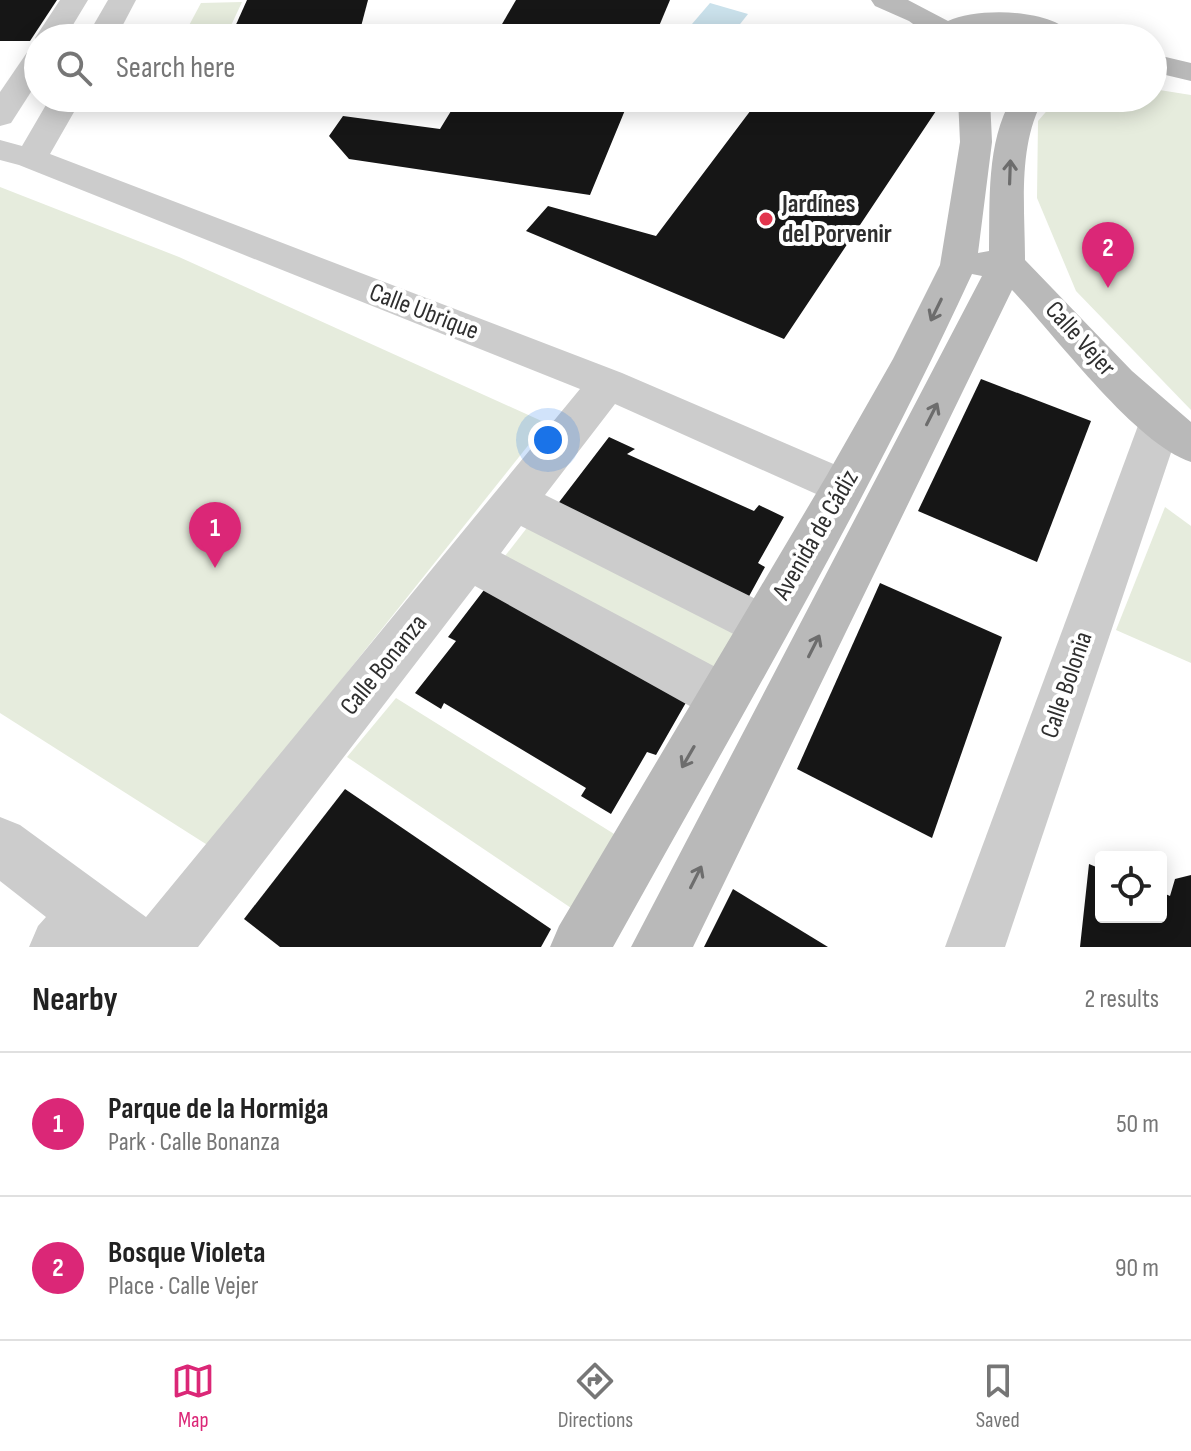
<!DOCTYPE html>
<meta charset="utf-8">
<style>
:root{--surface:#fff;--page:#f2f2f2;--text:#222;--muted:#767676;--line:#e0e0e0;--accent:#db2777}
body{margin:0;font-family:"Sofia Sans Condensed",sans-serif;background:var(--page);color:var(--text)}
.controls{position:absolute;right:24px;bottom:24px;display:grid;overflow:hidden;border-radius:8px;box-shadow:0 4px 20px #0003}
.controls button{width:72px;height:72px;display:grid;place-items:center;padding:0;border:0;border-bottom:2px solid var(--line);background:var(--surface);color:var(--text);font:40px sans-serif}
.you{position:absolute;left:548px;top:440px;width:28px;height:28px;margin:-20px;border:6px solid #fff;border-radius:50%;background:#1a73e8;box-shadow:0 0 0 12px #1a73e833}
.badge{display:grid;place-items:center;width:52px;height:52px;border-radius:50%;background:var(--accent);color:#fff;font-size:26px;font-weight:700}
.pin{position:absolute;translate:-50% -66px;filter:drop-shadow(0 2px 4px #0008)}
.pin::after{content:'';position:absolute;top:42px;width:28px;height:24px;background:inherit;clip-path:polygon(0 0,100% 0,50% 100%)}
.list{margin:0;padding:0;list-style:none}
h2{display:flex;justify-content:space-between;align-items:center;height:104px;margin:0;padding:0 32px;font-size:34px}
h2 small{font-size:26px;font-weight:400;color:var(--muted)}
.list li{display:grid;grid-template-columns:52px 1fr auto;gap:24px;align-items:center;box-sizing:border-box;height:144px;padding:0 32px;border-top:2px solid var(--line)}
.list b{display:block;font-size:30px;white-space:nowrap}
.list p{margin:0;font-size:26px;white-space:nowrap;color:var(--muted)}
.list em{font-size:26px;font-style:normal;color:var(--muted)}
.icon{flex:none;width:44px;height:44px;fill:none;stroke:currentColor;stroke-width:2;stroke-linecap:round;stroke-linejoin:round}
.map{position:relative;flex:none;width:1191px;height:947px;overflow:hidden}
.search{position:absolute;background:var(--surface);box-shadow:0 4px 20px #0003;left:24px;right:24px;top:24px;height:88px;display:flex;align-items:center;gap:20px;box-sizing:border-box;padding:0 28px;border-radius:44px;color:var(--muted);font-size:30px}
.sheet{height:392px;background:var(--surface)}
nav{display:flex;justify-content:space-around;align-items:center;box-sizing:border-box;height:112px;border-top:2px solid var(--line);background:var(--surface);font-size:22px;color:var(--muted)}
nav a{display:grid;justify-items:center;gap:4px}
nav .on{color:var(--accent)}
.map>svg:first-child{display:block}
</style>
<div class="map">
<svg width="1191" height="947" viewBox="0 0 1191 947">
<rect width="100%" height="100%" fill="#fff"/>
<g fill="#e6ecdd">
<path d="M 242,2 L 228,32 L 186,31 L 201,3 Z"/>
<path d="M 1153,89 L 1191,95 L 1191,410 L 1076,291 L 1037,198 L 1038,121 L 1058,98 L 1153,98 Z"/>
<path d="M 0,187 L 179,257 L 546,423 L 209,846 L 0,713 Z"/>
<path d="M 1165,507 L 1191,526 L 1191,663 L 1116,630 Z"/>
<path d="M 533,520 L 743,625 L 709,680 L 498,565 Z"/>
<path d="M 396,698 L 619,837 L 577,912 L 347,757 Z"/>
</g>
<path fill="#cae1eb" d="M 710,3 L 748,14 L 729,38 L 680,38 Z"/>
<g fill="#161616">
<path d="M 0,0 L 57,0 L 30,41 L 0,41 Z"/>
<path d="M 247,0 L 368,0 L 358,38 L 230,38 Z"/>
<path d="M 516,0 L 670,0 L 654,38 L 494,38 Z"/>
<path d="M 827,26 L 865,37 L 864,38 L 808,38 Z"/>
<path d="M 459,98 L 630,98 L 590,195 L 349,159 L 329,136 L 343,116 L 440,129 Z"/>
<path d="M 760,98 L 940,98 L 942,102 L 784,339 L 526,231 L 548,206 L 656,236 Z"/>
<path d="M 981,379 L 1091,421 L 1037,562 L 918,511 Z"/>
<path d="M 609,437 L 635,449 L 627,454 L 754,511 L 759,505 L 784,517 L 758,563 L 765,567 L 741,611 L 550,514 Z"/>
<path d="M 880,583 L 1002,637 L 932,838 L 797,769 Z"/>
<path d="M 484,590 L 688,699 L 656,755 L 647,752 L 611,814 L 581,796 L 586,788 L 444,703 L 441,709 L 415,693 L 456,641 L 448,637 Z"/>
<path d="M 345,789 L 551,929 L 541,947 L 280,947 L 244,919 Z"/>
<path d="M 1089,864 L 1101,869 L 1101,917 L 1161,917 L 1161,892 L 1170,896 L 1175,879 L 1191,875 L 1191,947 L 1080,947 Z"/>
<path d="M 733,889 L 828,947 L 704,947 Z"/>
</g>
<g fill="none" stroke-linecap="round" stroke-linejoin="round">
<g fill="#ccc" fill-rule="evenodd">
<path d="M 60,0 L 88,0 L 65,38 L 38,38 L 38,42 L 35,38 Z"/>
<path d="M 108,0 L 136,0 L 116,38 L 86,38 Z"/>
<path d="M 38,48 L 38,81 L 11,123 L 0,126 L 0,92 L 28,51 Z"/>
<path d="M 50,98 L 82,98 L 50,154 L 622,373 L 859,475 L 865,488 L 859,501 L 843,506 L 615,404 L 545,495 L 780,611 L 788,627 L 780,643 L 763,649 L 521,526 L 501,553 L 740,680 L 748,697 L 740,714 L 722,721 L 704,714 L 475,586 L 198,947 L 29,947 L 38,926 L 46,917 L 0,881 L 0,817 L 20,825 L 146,917 L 580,389 L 19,165 L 0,160 L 0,140 L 22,146 Z"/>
<path d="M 1160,407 L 1175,412 L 1181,423 L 1005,947 L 945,947 L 1139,423 L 1145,412 Z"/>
</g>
<g fill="#b9b9b9" fill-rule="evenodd">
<path d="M 871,0 L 908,0 L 948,21 C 978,7 1055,8 1076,38 L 1039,38 L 1016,30 L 985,27 L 963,38 L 932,38 L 909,21 L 875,6 Z"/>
<path d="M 1153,54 L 1191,63 L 1191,81 L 1153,72 Z"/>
<path d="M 958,98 L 990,98 L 992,142 L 978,253 L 989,251 C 990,201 986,143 1012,98 L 1044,98 C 1017,145 1025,208 1025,260 L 1132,371 L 1191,422 L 1191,462 C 1134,443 1056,336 1012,290 L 693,947 L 631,947 L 982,276 L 972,274 C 866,505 736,725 613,947 L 550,947 L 559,926 L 827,475 L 893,359 L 940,265 L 960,142 Z"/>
</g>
</g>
<defs><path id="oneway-shaft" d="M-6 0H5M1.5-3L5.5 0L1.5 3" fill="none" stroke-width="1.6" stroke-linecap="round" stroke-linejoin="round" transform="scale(2)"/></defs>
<g stroke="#6d6d6d">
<use href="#oneway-shaft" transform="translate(1010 172) rotate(-88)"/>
<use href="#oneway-shaft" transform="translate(936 310) rotate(116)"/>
<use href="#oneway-shaft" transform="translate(932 414) rotate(-63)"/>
<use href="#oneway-shaft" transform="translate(814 646) rotate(-63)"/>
<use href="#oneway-shaft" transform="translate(688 757) rotate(120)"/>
<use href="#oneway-shaft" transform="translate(696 877) rotate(-63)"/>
</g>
<circle fill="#e2354d" stroke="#fff" stroke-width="3" cx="766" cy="219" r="8"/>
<g text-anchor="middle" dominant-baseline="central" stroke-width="8" stroke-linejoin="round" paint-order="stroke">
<g font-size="26" font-weight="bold" fill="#2f2f2f" stroke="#fff" text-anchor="start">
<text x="782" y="204">Jardínes<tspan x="782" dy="30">del Porvenir</tspan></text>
</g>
<g font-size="26" fill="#2f2f2f" stroke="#fff">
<text transform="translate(424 312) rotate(21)">Calle Ubrique</text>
<text transform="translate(1080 339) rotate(48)">Calle Vejer</text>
<text transform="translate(816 535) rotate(-60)">Avenida de Cádiz</text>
<text transform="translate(384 665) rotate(-51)">Calle Bonanza</text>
<text transform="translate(1067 685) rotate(-71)">Calle Bolonia</text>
</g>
</g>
</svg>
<div class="controls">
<button><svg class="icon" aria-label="locate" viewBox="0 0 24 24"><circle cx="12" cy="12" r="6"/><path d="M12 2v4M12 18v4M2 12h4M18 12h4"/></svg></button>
</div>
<div class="you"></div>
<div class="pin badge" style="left:215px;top:568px">1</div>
<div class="pin badge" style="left:1108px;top:288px">2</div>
<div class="search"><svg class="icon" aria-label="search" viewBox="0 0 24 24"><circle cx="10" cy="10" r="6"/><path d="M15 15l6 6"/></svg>Search here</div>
</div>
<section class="sheet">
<h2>Nearby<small>2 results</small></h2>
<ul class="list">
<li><span class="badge">1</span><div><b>Parque de la Hormiga</b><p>Park · Calle Bonanza</p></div><em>50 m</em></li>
<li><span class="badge">2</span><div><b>Bosque Violeta</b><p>Place · Calle Vejer</p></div><em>90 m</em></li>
</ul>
</section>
<nav>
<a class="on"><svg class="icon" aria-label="map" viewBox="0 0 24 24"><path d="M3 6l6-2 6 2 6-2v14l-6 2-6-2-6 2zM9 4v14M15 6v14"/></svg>Map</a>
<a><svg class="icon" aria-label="directions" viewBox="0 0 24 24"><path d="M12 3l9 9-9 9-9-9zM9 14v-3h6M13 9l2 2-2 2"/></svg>Directions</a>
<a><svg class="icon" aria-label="saved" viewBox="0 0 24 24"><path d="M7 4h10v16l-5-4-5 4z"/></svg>Saved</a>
</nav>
